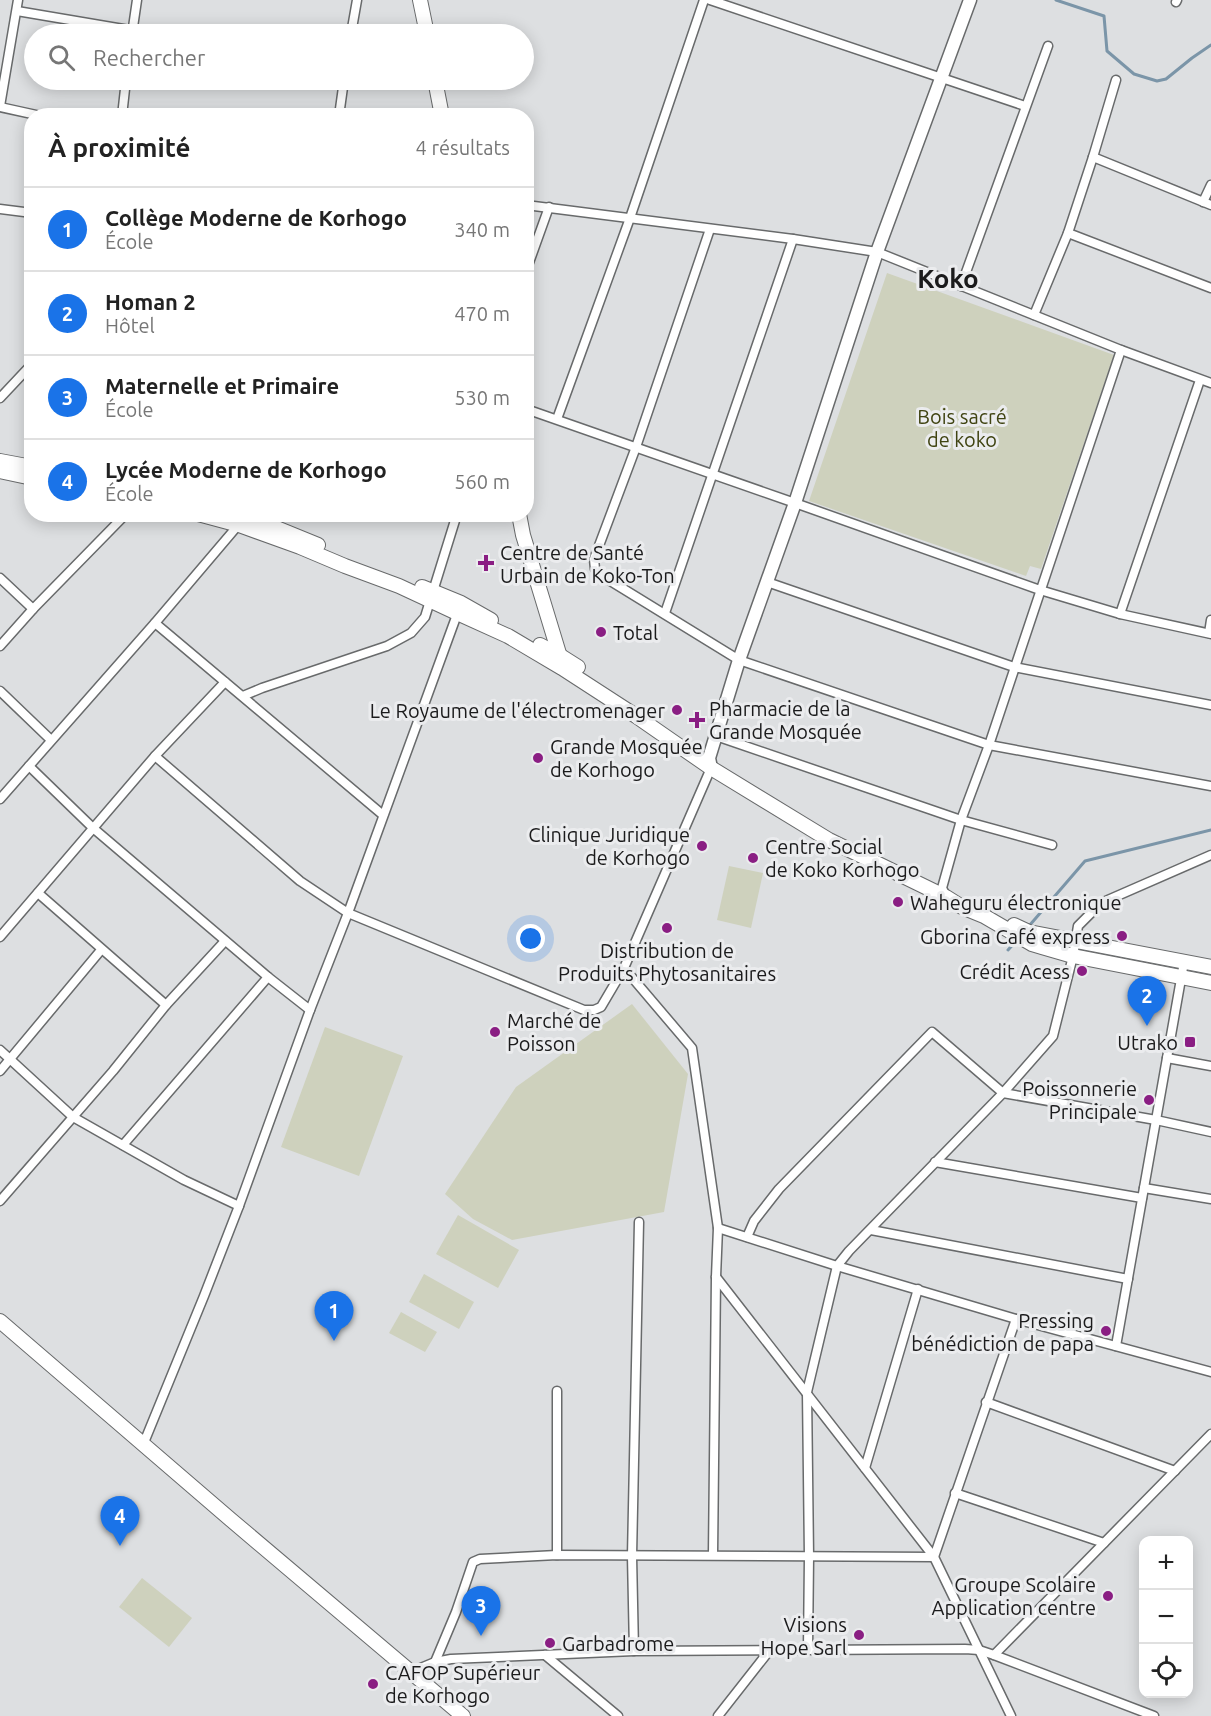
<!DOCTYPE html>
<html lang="fr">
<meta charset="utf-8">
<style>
:root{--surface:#fff;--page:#f6f6f6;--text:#222;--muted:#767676;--line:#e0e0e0;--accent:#1a73e8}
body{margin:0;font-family:Ubuntu,sans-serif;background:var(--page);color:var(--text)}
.controls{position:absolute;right:18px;bottom:18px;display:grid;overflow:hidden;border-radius:12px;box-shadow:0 3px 15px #0003}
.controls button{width:54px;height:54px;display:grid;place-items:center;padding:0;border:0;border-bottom:2px solid var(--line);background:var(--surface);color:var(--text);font:30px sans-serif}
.you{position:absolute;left:531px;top:939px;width:21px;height:21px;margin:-15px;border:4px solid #fff;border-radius:50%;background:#1a73e8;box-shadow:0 0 0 9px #1a73e833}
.badge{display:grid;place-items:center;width:39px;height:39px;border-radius:50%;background:var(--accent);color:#fff;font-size:20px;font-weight:700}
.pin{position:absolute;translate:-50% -50px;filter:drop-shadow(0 2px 3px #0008)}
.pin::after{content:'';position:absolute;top:32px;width:21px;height:18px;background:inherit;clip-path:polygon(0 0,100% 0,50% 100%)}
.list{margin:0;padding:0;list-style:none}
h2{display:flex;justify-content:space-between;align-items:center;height:78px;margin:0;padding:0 24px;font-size:26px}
h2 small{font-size:20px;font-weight:400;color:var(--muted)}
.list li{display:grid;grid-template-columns:39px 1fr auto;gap:18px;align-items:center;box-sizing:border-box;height:84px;padding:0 24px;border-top:2px solid var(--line)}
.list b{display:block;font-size:22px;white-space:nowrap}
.list p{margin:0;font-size:20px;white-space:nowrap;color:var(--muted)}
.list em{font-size:20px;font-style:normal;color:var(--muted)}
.icon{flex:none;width:33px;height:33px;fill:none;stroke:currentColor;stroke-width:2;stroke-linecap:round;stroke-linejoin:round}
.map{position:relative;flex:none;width:1211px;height:1716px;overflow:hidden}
.search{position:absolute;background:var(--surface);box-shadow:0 3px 15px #0003;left:24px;top:24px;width:510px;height:66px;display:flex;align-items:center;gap:15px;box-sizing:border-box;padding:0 21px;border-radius:33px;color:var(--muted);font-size:22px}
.panel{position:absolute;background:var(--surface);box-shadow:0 3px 15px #0003;left:24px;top:108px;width:510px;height:414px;border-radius:24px}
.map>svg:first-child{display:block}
</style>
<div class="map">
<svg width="1211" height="1716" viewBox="0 0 1211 1716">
<rect width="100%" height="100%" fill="#dddfe1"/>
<g fill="#ced1bd">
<path d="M 887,273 L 1114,355 L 1041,569 L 1030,566 L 1026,576 L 809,501 Z"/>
<path d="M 729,866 L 763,873 L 751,928 L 717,920 Z"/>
<path d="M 632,1004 L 688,1074 L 664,1212 L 512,1240 L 473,1219 L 445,1194 L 516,1087 Z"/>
<path d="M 325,1027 L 403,1056 L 359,1176 L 281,1147 Z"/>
<path d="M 458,1215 L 519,1250 L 498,1288 L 436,1254 Z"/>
<path d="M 424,1274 L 474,1302 L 459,1329 L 409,1302 Z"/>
<path d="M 401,1312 L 437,1332 L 425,1352 L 389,1333 Z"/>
<path d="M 142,1578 L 192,1618 L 169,1647 L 119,1607 Z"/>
</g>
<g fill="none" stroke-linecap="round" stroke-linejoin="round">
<g stroke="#7b95a8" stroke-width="3">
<path d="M 1056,0 L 1104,16 L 1107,51 L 1134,74 L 1157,81 L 1166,79 L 1192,58 L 1211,45"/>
<path d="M 1029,926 L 1085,861 L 1211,830"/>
<path d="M 1008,950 L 1017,940"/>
</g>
<defs>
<g id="street">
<path d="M 710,0 L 1025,106"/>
<path d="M 1176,2 L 1177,0"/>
<path d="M 17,11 L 153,34"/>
<path d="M 132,34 L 137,0"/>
<path d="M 351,34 L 357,0"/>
<path d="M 0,106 L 18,0"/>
<path d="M 0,107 L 41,116"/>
<path d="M 122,116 L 126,80"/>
<path d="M 339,116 L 344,80"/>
<path d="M 1093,157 L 1211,205"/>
<path d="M 1203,202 L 1211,185"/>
<path d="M 526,205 L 793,239 L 877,252 L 1121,350 L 1211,383"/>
<path d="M 0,209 L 32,213"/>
<path d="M 710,229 L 636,447 L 594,559 L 595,569 L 604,577 L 739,660 L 989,745 L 1211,786"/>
<path d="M 1068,233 L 1211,288"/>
<path d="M 526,271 L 549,207"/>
<path d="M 961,286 L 1048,46"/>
<path d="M 1034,315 L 1068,233 L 1093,157 L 1116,80"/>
<path d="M 0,398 L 32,364"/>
<path d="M 526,409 L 795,503 L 1040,590 L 1120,614 L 1211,634"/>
<path d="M 557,419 L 630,218 L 704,0"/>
<path d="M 0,578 L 33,609"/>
<path d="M 767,582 L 1014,667 L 1211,705"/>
<path d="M 665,613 L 793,239"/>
<path d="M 1120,614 L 1200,380"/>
<path d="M 155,623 L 383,815"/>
<path d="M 1209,633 L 1211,620"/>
<path d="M 0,646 L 33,609 L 126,514"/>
<path d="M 0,691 L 51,740"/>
<path d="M 243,696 L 262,688 L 387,646 L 411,633 L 425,617 L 457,514"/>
<path d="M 716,736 L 961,820 L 1052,845"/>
<path d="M 155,756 L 300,881 L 348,913 L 584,1010 L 594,1010 L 601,1007 L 624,968 L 711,768"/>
<path d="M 29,766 L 93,828 L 268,977 L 310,1010"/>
<path d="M 0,799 L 155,623 L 240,523"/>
<path d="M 38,893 L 166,1005"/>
<path d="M 946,896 L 942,888 L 961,820 L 989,745 L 1121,350"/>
<path d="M 0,937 L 155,756 L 225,682"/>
<path d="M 624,968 L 692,1048 L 718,1228 L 716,1277 L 713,1555"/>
<path d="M 0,1050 L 73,1117 L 184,1180 L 239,1206"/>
<path d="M 1167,1058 L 1211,1066"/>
<path d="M 0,1071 L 101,950"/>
<path d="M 123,1145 L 268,977"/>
<path d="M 935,1162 L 1142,1198"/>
<path d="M 1144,1188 L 1211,1199"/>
<path d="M 0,1201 L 113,1071 L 166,1005 L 225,941"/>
<path d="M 718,1228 L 837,1266 L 1016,1319 L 1211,1372"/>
<path d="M 871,1230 L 1128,1279"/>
<path d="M 747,1237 L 754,1221 L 779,1189 L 932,1032 L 1003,1093 L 1156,1120 L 1211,1132"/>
<path d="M 716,1277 L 934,1557 L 1011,1716"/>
<path d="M 1116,1346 L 1184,962"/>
<path d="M 557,1391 L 557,1555"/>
<path d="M 986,1402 L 1175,1471"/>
<path d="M 143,1445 L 204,1296 L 239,1206 L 310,1010 L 348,913 L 459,609"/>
<path d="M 865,1468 L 918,1289"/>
<path d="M 955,1493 L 1104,1543"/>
<path d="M 808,1649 L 809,1557 L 807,1392 L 837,1266 L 849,1251 L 1003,1093 L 1053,1036 L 1073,956 L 1078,926 L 1101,903 L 1211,855"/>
<path d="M 634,1651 L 632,1556 L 639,1222"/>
<path d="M 545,1655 L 618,1716"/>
<path d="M 994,1655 L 1211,1434"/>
<path d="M 435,1662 L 456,1612 L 473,1562 L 480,1559 L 557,1555 L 934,1557 L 1016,1319"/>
<path d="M 411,1672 L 435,1662 L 451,1659 L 634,1651 L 965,1649 L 979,1650 L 994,1655 L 1154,1716"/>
<path d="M 718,1716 L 769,1651"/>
</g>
<path id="secondary" d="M 711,768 L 709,758 L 739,660 L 795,503 L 877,252 L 970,0"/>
<g id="primary">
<path d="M 420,0 L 427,34"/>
<path d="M 435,80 L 442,116"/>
<path d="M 0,461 L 32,467"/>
<path d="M 0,471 L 32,478"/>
<path d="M 198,514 L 239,525 L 300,547 L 345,566 L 399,586 L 457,613 L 508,636 L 562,668 L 636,716 L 711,768 L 829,840 L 946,897 L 962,907 L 984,916 L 1032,944 L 1042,947 L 1073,956 L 1211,983"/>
<path d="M 242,514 L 318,545"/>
<path d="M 519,514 L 523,535 L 561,660"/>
<path d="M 422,587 L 461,603 L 491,620"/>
<path d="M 540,645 L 559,655 L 578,667"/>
<path d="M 1014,925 L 1029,932 L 1211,967"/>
<path d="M 0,1321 L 230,1519 L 463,1716"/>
</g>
</defs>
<use href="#street" stroke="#686a6b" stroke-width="11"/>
<use href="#secondary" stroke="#686a6b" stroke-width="15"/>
<use href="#primary" stroke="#686a6b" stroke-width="16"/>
<use href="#street" stroke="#fff" stroke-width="8"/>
<use href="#secondary" stroke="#fff" stroke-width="12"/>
<use href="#primary" stroke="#fff" stroke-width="14"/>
</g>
<g fill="#8a1e83" stroke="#ebecee" stroke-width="2">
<path d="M483 554h6v6h6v6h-6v6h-6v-6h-6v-6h6z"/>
<circle cx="601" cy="632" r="6"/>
<circle cx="677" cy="710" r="6"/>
<path d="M694 711h6v6h6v6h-6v6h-6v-6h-6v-6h6z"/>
<circle cx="538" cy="758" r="6"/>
<circle cx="702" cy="846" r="6"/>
<circle cx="753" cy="858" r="6"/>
<circle cx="898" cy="902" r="6"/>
<circle cx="667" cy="928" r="6"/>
<circle cx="1122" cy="936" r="6"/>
<circle cx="1082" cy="971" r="6"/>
<circle cx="495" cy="1032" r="6"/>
<rect x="1184" y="1036" width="12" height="12" rx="3"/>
<circle cx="1149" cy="1100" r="6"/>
<circle cx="1106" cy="1331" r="6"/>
<circle cx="1108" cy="1596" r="6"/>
<circle cx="859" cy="1635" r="6"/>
<circle cx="550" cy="1643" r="6"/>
<circle cx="373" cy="1684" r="6"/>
</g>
<g text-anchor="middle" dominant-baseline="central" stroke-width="6" stroke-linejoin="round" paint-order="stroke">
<g font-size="20" fill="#404412" stroke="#ebecee">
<text x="962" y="416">Bois sacré<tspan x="962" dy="23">de koko</tspan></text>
</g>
<g font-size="20" fill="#1b1b1c" stroke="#ebecee" text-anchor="start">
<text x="500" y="552">Centre de Santé<tspan x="500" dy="23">Urbain de Koko-Ton</tspan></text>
<text x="613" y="632">Total</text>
<text x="709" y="708">Pharmacie de la<tspan x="709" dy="23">Grande Mosquée</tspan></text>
<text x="665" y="710" text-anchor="end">Le Royaume de l'électromenager</text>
<text x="550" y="746">Grande Mosquée<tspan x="550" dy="23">de Korhogo</tspan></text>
<text x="690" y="834" text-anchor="end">Clinique Juridique<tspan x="690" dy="23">de Korhogo</tspan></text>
<text x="765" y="846">Centre Social<tspan x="765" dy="23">de Koko Korhogo</tspan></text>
<text x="910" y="902">Waheguru électronique</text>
<text x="1110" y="936" text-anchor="end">Gborina Café express</text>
<text x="667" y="950" text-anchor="middle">Distribution de<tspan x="667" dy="23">Produits Phytosanitaires</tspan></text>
<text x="1070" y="971" text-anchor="end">Crédit Acess</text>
<text x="507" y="1020">Marché de<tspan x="507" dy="23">Poisson</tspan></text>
<text x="1178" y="1042" text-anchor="end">Utrako</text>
<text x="1137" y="1088" text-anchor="end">Poissonnerie<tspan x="1137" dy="23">Principale</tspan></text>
<text x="1094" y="1320" text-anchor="end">Pressing<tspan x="1094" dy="23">bénédiction de papa</tspan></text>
<text x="1096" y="1584" text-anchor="end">Groupe Scolaire<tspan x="1096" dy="23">Application centre</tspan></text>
<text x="847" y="1624" text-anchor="end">Visions<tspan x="847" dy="23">Hope Sarl</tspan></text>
<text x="562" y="1643">Garbadrome</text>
<text x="385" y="1672">CAFOP Supérieur<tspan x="385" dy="23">de Korhogo</tspan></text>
</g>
<g font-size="26" font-weight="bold" fill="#1b1b1c" stroke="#ebecee">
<text x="948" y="278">Koko</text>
</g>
</g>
</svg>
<div class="controls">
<button>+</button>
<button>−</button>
<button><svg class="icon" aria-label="locate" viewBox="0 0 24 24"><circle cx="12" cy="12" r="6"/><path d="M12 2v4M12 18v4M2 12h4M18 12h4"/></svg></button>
</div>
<div class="you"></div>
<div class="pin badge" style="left:334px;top:1341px">1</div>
<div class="pin badge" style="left:1147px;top:1026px">2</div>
<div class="pin badge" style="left:481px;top:1636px">3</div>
<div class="pin badge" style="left:120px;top:1546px">4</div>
<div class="search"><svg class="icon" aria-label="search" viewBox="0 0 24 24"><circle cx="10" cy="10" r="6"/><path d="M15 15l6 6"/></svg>Rechercher</div>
<section class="panel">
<h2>À proximité<small>4 résultats</small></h2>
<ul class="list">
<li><span class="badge">1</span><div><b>Collège Moderne de Korhogo</b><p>École</p></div><em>340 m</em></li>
<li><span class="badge">2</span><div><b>Homan 2</b><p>Hôtel</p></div><em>470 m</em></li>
<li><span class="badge">3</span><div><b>Maternelle et Primaire</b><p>École</p></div><em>530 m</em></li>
<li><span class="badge">4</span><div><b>Lycée Moderne de Korhogo</b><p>École</p></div><em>560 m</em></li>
</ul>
</section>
</div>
